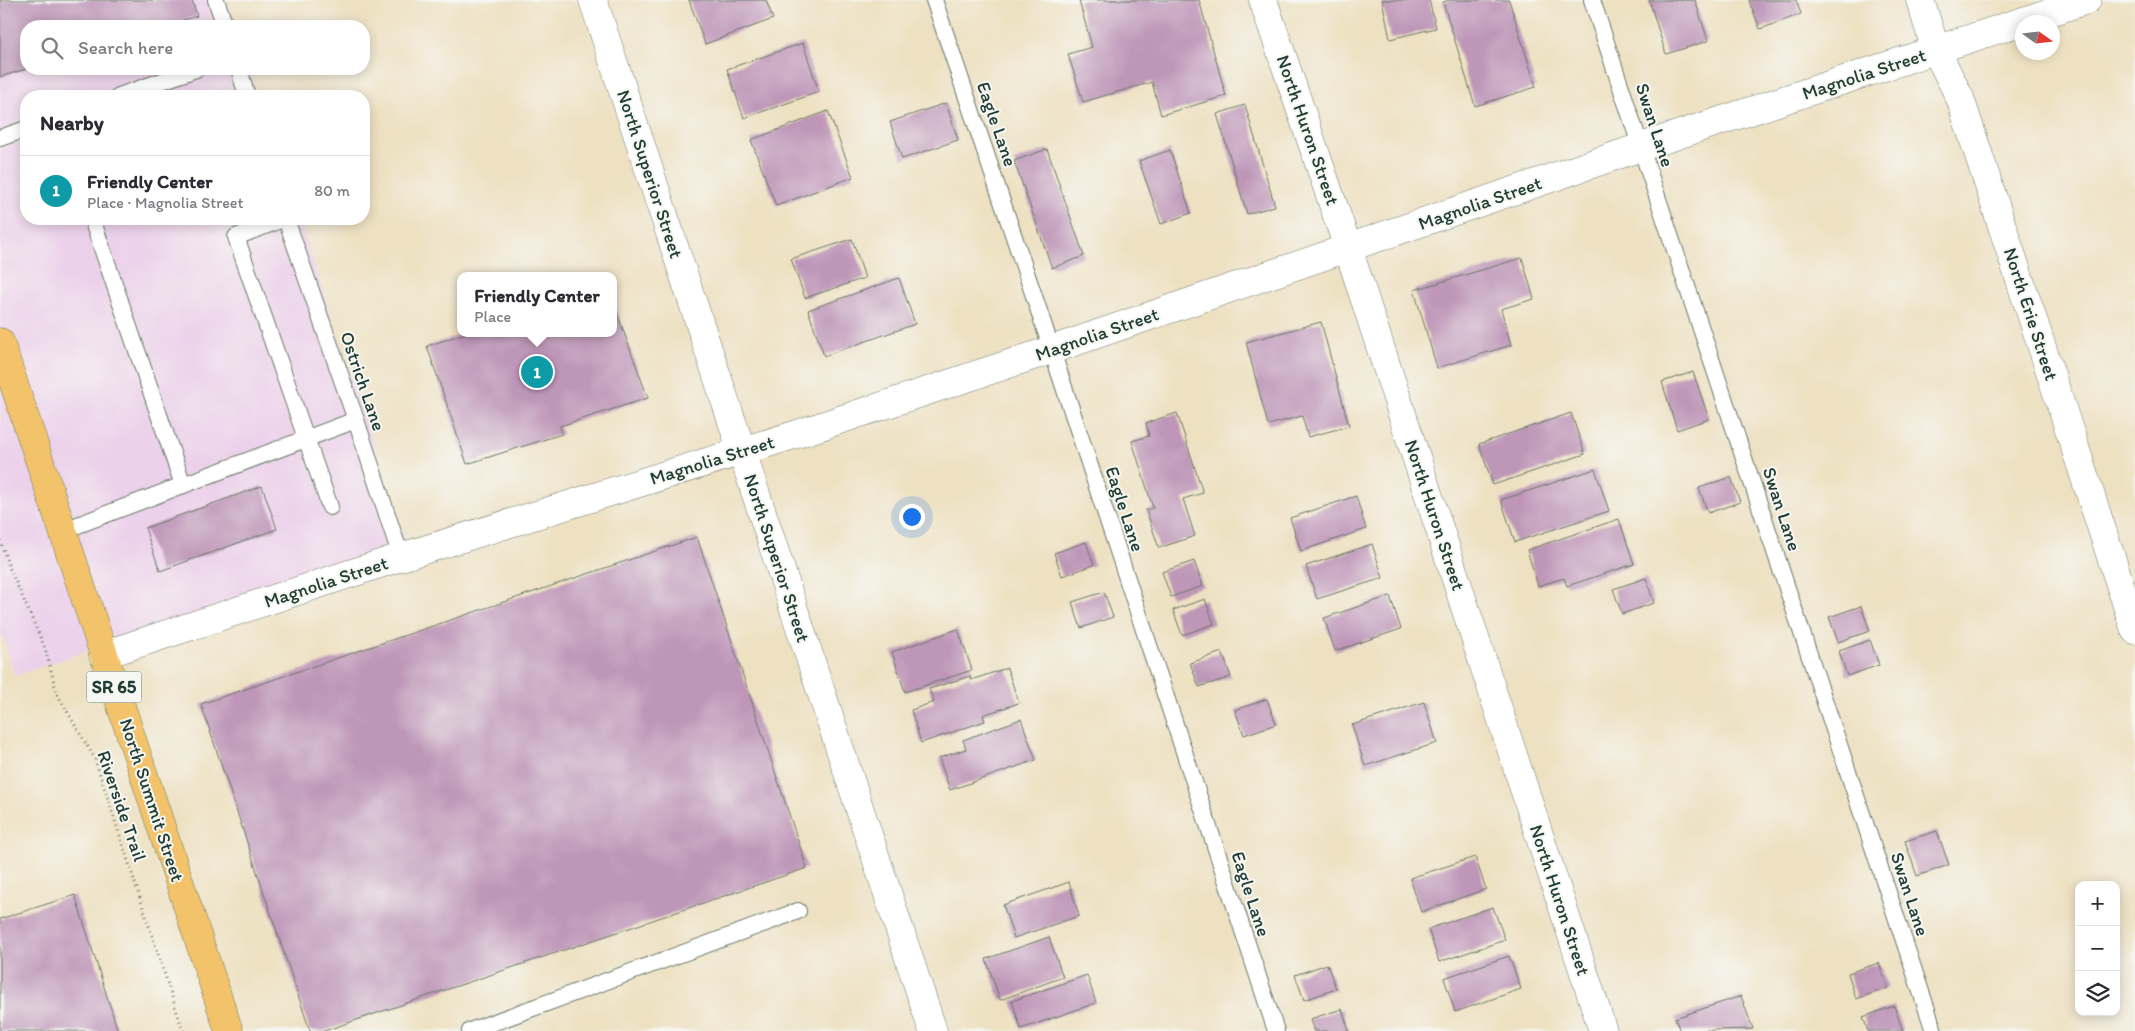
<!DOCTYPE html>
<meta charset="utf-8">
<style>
:root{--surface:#fff;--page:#f7f7f7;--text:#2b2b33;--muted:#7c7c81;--line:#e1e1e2;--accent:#b45309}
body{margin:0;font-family:Itim,sans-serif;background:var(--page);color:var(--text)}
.controls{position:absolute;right:15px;bottom:15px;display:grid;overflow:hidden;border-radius:10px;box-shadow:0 2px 12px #0003}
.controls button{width:45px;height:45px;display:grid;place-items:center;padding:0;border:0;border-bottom:1px solid var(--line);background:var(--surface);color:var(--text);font:25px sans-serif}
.compass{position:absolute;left:2015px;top:15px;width:45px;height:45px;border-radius:50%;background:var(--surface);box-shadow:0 2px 12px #0003;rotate:104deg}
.you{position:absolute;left:911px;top:516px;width:18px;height:18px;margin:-12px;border:4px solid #fff;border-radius:50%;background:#1a73e8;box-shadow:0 0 0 8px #1a73e833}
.badge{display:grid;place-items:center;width:32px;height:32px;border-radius:50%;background:var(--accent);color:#fff;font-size:16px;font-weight:700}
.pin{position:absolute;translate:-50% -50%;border:2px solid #fff;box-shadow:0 1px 5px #0006}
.popup{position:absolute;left:457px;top:272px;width:160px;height:65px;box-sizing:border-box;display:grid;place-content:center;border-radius:10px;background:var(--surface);filter:drop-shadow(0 1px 4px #0005);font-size:16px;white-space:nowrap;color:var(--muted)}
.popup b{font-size:19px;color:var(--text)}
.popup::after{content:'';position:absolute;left:50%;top:100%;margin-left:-10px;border:10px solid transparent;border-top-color:var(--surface)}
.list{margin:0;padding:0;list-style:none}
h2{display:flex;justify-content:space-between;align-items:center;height:65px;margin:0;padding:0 20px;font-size:21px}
h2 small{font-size:16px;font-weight:400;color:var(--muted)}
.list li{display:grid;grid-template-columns:32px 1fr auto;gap:15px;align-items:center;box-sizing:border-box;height:70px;padding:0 20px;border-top:1px solid var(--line)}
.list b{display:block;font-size:19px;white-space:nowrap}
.list p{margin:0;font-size:16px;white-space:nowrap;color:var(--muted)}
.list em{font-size:16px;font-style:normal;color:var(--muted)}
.icon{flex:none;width:28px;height:28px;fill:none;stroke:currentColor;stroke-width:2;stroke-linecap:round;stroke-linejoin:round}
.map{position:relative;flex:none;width:2135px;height:1031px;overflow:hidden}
.search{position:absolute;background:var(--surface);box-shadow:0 2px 12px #0003;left:20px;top:20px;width:350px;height:55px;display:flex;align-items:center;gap:12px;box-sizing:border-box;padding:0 18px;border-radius:20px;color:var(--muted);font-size:19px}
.panel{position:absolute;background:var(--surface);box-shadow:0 2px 12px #0003;left:20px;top:90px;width:350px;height:135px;border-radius:20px}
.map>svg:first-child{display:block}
</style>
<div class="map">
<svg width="2135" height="1031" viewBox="0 0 2135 1031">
<rect width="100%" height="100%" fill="#f6f6f2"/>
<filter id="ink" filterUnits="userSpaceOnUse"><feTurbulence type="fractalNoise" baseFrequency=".02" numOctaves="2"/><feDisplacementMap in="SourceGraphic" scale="10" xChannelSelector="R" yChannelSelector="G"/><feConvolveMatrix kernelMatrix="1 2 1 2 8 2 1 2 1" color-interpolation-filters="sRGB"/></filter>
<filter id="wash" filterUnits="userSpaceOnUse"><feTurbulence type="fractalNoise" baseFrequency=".0096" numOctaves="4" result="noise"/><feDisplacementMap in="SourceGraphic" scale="20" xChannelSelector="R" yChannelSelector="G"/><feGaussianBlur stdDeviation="1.12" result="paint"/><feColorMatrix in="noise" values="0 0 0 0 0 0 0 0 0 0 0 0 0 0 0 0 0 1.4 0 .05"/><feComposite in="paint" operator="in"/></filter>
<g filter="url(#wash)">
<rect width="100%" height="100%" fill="#eee1c2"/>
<path fill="#ecd1ea" d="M 0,0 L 226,0 L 235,26 L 26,26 L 26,69 L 249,69 L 258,96 L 26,96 L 26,219 L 299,219 L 405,540 L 15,676 L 0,629 Z"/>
<g id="blocks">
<g fill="#be96b8">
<path d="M 0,0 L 192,0 L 197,16 L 164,26 L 26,26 L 26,69 L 0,77 Z"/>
<path d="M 689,0 L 766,0 L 773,19 L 705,44 Z"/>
<path d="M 1082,0 L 1199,0 L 1226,96 L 1161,115 L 1152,82 L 1083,102 L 1068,54 L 1092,47 L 1079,1 Z"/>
<path d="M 1382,0 L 1429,0 L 1436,28 L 1390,39 Z"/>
<path d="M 1450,0 L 1509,0 L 1536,87 L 1475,106 L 1443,2 Z"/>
<path d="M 1649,0 L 1695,0 L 1708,41 L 1666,54 Z"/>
<path d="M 1749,0 L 1796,0 L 1801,14 L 1760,29 Z"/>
<path d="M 803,43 L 819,92 L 744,118 L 727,69 Z"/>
<path d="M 222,91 L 223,96 L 208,96 Z"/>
<path d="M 946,103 L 958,140 L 902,159 L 890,122 Z"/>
<path d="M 1245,105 L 1275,206 L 1247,214 L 1217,114 Z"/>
<path d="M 828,111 L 853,177 L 776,206 L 751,140 Z"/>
<path d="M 1047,149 L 1084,256 L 1052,268 L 1014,161 Z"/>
<path d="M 1170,150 L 1191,213 L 1161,224 L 1139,161 Z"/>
<path d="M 852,239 L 865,278 L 805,298 L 791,259 Z"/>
<path d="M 1522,258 L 1534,299 L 1501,309 L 1511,345 L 1437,368 L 1414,290 Z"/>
<path d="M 899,278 L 915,324 L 824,356 L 808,310 Z"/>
<path d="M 613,302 L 648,398 L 560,426 L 562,434 L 467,464 L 427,346 L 466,333 L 613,333 Z"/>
<path d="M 1321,322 L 1349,426 L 1308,437 L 1302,416 L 1268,425 L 1246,342 Z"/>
<path d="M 1693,372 L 1709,419 L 1677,430 L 1662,382 Z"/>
<path d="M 1177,413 L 1203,493 L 1183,499 L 1195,536 L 1159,548 L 1146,510 L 1153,508 L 1132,441 L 1149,436 L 1146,423 Z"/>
<path d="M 1571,413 L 1585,454 L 1493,485 L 1479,444 Z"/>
<path d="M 1595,469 L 1609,511 L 1515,542 L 1501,500 Z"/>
<path d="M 1731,477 L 1740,502 L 1708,513 L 1699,488 Z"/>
<path d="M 262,486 L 277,529 L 160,571 L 145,528 Z"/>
<path d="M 1356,496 L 1366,529 L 1301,551 L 1290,518 Z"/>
<path d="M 1619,519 L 1634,564 L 1567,586 L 1564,578 L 1538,586 L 1527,550 Z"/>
<path d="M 697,537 L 807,868 L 324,1031 L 310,1031 L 201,704 Z"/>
<path d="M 1086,542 L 1094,565 L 1062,576 L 1054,553 Z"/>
<path d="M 1372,544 L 1383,578 L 1317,599 L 1306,566 Z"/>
<path d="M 1194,561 L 1203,586 L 1171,597 L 1162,572 Z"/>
<path d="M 1646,578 L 1654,603 L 1622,614 L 1613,589 Z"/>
<path d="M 1104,592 L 1113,617 L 1081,628 L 1072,602 Z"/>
<path d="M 1390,596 L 1401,629 L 1335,651 L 1324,618 Z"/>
<path d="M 1205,599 L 1214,624 L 1182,635 L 1173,610 Z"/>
<path d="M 1861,606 L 1870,631 L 1838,642 L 1829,617 Z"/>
<path d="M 958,629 L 972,670 L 905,692 L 892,652 Z"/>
<path d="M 1870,640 L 1879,665 L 1847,676 L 1839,651 Z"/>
<path d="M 1222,652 L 1231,677 L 1199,687 L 1190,663 Z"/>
<path d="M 1007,668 L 1019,703 L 983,715 L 985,721 L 921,743 L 911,710 L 934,702 L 929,689 L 970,676 L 971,680 Z"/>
<path d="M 1267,699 L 1276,724 L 1244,735 L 1235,710 Z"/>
<path d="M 1424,702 L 1437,743 L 1365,766 L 1352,725 Z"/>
<path d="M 1021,719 L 1036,760 L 950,790 L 939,758 L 966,749 L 963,740 Z"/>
<path d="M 1937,831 L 1949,865 L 1917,876 L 1905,841 Z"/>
<path d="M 1475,857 L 1486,889 L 1421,912 L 1410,878 Z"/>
<path d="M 1069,882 L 1079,916 L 1014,938 L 1003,905 Z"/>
<path d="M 75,895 L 118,1031 L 0,1031 L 0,919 Z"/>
<path d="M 1493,907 L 1505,940 L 1439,962 L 1428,929 Z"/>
<path d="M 1049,937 L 1063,977 L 1000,1000 L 986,959 Z"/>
<path d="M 1509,956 L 1521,989 L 1455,1012 L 1444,978 Z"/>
<path d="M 1879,963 L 1888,988 L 1856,999 L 1848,973 Z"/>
<path d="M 1327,964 L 1336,989 L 1304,1000 L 1295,975 Z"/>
<path d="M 1087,975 L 1096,1003 L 1021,1029 L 1012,1001 Z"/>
<path d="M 1741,996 L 1753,1029 L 1680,1031 L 1675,1018 Z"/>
<path d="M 1894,1006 L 1903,1031 L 1868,1031 L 1863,1017 Z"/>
<path d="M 1342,1009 L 1349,1031 L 1314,1031 L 1310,1019 Z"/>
</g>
</g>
</g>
<g filter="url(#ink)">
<use href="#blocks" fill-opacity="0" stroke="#677666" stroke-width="1"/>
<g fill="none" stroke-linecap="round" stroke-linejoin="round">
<defs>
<g id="service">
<path d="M 216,0 L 225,26"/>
<path d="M 934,0 L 1035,299 L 1276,1031"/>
<path d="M 1592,0 L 1934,1031"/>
<path d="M 239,69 L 247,96"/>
<path d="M 119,96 L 196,69"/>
<path d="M 0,138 L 26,129"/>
<path d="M 283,219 L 236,237 L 330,507"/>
<path d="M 286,219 L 356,420 L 401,557"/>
<path d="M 183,485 L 356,420"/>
<path d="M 62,531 L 183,485 L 92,219"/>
<path d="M 470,1031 L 798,911"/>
</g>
<g id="minor">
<path d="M 593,0 L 933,1031"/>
<path d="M 103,655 L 401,557 L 794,435 L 1051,350 L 1641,147 L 2087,0"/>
</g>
<g id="tertiary">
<path d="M 1263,0 L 1348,248 L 1603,1031"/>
<path d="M 1920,0 L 1936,50 L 1960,98 L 2135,630"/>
</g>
<path id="primary" d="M 0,342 L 229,1031"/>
</defs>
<use href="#service" stroke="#677666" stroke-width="18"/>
<use href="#minor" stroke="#677666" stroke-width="29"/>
<use href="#tertiary" stroke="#677666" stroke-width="29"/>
<use href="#primary" stroke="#677666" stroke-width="29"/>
<path stroke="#677666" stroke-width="3" stroke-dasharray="1 4" stroke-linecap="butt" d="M 0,540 L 9,567 L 45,648 L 57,694 L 95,759 L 183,1031"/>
<use href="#service" stroke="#fff" stroke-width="16"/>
<use href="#minor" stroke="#fff" stroke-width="28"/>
<use href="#tertiary" stroke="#fff" stroke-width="28"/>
<use href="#primary" stroke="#f2c36a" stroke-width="28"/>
</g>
</g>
<g text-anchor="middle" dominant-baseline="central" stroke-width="4" stroke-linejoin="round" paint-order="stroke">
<rect fill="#f6f6f2" stroke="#60746d" stroke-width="1" x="86.5" y="671.5" width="55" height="31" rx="4"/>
<g font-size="18" font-weight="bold" fill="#1f3d34">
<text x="114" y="687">SR 65</text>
</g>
<g font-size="19" fill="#1f3d34" stroke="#f6f6f2">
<text transform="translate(1864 74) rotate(-18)">Magnolia Street</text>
<text transform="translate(997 124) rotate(71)">Eagle Lane</text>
<text transform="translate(1655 125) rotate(72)">Swan Lane</text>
<text transform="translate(1308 130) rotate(71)">North Huron Street</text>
<text transform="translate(650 174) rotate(72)">North Superior Street</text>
<text transform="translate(1480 203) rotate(-19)">Magnolia Street</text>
<text transform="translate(2031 314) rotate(72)">North Erie Street</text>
<text transform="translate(1097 334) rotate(-19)">Magnolia Street</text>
<text transform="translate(363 381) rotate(71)">Ostrich Lane</text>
<text transform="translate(712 460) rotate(-17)">Magnolia Street</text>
<text transform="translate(1125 509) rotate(72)">Eagle Lane</text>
<text transform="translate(1782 509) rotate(72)">Swan Lane</text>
<text transform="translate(1435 515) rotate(72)">North Huron Street</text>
<text transform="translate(777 558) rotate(72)">North Superior Street</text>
<text transform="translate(326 582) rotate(-18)">Magnolia Street</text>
<text transform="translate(152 800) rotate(72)">North Summit Street</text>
<text transform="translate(122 806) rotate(71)">Riverside Trail</text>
<text transform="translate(1251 894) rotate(72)">Eagle Lane</text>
<text transform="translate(1910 894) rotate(72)">Swan Lane</text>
<text transform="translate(1560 900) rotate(72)">North Huron Street</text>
</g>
</g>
</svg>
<div class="controls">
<button>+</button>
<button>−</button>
<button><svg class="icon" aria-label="layers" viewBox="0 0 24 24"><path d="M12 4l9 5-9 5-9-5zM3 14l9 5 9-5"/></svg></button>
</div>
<svg class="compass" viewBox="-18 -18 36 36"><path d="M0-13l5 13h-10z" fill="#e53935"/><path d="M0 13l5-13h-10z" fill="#7c7c81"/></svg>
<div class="you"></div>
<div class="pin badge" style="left:537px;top:372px;background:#0f9aa8">1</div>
<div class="popup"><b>Friendly Center</b>Place</div>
<div class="search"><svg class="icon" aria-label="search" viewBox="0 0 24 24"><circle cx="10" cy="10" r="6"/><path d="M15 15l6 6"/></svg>Search here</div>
<section class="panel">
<h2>Nearby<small></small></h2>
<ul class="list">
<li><span class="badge" style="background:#0f9aa8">1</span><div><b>Friendly Center</b><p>Place · Magnolia Street</p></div><em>80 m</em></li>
</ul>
</section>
</div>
